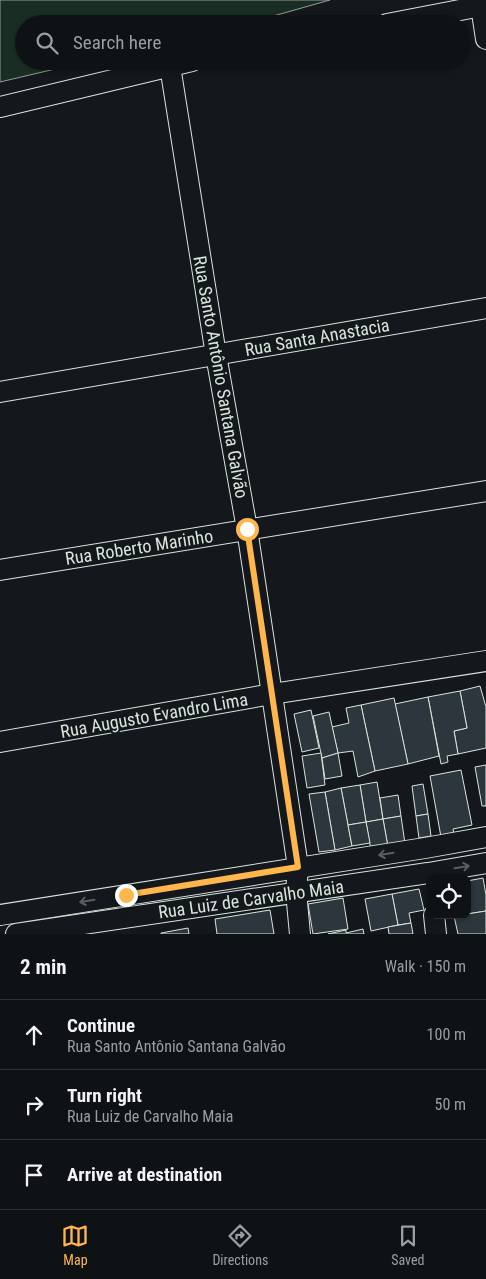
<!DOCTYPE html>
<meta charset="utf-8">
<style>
:root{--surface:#0f1215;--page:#181b1e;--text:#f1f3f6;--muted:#9b9ea0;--line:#2f3234;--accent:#ffb74d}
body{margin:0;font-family:"Roboto Condensed",sans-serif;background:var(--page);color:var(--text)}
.controls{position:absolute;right:15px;bottom:15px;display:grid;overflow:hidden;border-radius:10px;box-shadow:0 1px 4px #0004}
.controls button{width:45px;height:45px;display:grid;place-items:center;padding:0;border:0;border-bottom:1px solid var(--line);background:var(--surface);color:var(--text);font:25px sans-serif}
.stop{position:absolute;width:15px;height:15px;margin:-11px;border:4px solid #ffb74d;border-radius:50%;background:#fff}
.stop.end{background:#ffb74d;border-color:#fff;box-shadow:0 1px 5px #0008}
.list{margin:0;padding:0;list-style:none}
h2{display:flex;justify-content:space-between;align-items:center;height:65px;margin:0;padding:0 20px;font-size:21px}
h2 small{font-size:16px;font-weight:400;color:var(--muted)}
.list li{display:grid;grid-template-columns:32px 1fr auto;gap:15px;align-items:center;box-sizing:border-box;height:70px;padding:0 20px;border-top:1px solid var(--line)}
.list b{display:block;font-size:19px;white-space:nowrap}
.list p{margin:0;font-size:16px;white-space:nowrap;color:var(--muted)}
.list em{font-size:16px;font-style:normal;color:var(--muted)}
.icon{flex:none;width:28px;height:28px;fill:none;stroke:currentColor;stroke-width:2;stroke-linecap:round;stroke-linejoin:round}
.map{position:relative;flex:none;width:486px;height:934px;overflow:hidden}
.search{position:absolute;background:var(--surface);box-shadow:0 1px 4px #0004;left:15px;right:15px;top:15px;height:55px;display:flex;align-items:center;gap:12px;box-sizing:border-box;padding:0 18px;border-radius:28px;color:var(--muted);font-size:19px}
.sheet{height:275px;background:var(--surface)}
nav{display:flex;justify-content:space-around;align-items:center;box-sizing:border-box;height:70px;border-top:1px solid var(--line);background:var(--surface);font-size:14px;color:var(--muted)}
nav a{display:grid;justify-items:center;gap:2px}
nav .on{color:var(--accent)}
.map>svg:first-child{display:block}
</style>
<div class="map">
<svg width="486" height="934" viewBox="0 0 486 934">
<rect width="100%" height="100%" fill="#14181c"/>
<path fill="#1a2d24" stroke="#939e99" d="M 0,0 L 330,0 L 245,24 L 24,24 L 24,61 L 89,61 L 0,82 Z"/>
<g fill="#2c363c" stroke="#d8e6dc">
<path d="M 480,686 L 486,707 L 486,748 L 458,754 L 454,731 L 467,728 L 460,691 Z"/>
<path d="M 460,691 L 467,728 L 454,731 L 458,754 L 447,756 L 448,762 L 441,764 L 428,697 Z"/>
<path d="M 428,697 L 439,756 L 408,764 L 395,704 Z"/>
<path d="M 394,698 L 408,764 L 375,771 L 361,705 Z"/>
<path d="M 361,705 L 375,771 L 358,777 L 353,751 L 338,753 L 332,727 L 349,723 L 346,708 Z"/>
<path d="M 311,710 L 319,748 L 302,752 L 294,714 Z"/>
<path d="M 329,712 L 338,753 L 322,758 L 313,716 Z"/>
<path d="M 321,753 L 325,785 L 307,788 L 302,756 Z"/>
<path d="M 338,753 L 342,776 L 325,779 L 322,758 Z"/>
<path d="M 486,765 L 486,806 L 482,806 L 475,767 Z"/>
<path d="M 461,770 L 472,825 L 453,829 L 454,834 L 441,837 L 430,776 Z"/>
<path d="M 377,782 L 383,819 L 366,822 L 360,785 Z"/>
<path d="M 423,784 L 428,814 L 416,816 L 412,786 Z"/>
<path d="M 360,785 L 366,822 L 348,825 L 341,788 Z"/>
<path d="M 341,788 L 352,846 L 335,850 L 325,792 Z"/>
<path d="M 325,792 L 335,850 L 319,852 L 309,794 Z"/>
<path d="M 398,795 L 401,816 L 383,819 L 380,798 Z"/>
<path d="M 428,814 L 431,836 L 419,838 L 416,816 Z"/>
<path d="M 401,816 L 405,844 L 388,847 L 383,819 Z"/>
<path d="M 383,819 L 388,847 L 371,850 L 366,822 Z"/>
<path d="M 366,822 L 370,843 L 352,846 L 348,825 Z"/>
<path d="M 483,878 L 486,895 L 486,911 L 467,914 L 467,881 Z"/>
<path d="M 419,889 L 424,910 L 409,913 L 411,923 L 398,925 L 392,894 Z"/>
<path d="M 392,894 L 398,925 L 371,931 L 365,899 Z"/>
<path d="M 343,898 L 348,929 L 313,934 L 308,904 Z"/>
<path d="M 270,910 L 274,934 L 217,934 L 215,919 Z"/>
<path d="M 486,911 L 486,934 L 458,934 L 454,916 L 467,915 L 467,914 Z"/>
<path d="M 411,923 L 413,934 L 389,934 L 388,927 Z"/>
<path d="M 188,928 L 189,934 L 161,934 L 161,933 Z"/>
<path d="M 363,929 L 364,934 L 328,934 L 346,930 L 346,933 Z"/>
</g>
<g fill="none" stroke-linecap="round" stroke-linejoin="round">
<defs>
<g id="minor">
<path d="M 481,6 L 486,39"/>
<path d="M 387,24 L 486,5"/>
<path d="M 170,66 L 216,355 L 247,529 L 298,867 L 296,892 L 300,934"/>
<path d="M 0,107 L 192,61"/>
<path d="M 0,392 L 486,308"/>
<path d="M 0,570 L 486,491"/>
<path d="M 0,742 L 272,694 L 486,661"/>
<path d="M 0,915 L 425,848 L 486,837"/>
<path d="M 434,915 L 436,934"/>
<path d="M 16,934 L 428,873 L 486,863"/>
</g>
</defs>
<use href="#minor" stroke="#d8e6dc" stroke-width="22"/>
<use href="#minor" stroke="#14181c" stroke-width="20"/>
</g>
<defs><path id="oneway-shaft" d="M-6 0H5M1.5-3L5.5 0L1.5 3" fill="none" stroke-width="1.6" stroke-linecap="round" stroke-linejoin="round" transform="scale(1.25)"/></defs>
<g stroke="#59605f">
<use href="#oneway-shaft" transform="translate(386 854) rotate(171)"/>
<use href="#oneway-shaft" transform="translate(462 867) rotate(-10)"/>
<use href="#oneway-shaft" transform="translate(87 901) rotate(171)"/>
</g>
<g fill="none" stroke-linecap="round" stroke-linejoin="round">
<path stroke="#ffb74d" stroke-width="6" d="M 126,895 L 298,867 L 247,529"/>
</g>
<g text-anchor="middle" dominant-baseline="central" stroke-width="4" stroke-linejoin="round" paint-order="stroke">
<g font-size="18" fill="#d8e6dc" stroke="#14181c">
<text transform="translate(317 337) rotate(-10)">Rua Santa Anastacia</text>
<text transform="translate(221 377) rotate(80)">Rua Santo Antônio Santana Galvão</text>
<text transform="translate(139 547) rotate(-9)">Rua Roberto Marinho</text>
<text transform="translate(154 715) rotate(-10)">Rua Augusto Evandro Lima</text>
<text transform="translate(251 899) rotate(-8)">Rua Luiz de Carvalho Maia</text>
</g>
</g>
</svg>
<div class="controls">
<button><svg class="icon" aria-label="locate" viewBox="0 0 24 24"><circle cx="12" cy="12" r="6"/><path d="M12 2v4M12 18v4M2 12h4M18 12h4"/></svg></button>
</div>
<div class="stop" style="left:247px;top:529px"></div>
<div class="stop end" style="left:126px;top:895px"></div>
<div class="search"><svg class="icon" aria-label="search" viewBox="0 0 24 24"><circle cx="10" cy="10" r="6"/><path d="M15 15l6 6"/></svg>Search here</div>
</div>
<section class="sheet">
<h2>2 min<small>Walk · 150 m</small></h2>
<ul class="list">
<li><svg class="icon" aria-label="ahead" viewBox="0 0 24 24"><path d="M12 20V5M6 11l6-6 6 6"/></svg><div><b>Continue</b><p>Rua Santo Antônio Santana Galvão</p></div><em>100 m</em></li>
<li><svg class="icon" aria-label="right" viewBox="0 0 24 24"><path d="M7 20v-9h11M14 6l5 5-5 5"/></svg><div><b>Turn right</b><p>Rua Luiz de Carvalho Maia</p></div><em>50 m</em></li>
<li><svg class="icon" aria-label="arrive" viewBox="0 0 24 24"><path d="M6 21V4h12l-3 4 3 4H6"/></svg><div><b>Arrive at destination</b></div></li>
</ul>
</section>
<nav>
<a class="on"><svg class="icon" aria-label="map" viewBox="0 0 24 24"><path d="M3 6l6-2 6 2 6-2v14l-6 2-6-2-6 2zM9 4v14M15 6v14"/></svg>Map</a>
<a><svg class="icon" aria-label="directions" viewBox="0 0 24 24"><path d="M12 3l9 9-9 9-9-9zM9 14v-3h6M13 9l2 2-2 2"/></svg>Directions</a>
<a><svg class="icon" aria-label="saved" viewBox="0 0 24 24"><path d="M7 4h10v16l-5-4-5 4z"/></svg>Saved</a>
</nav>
